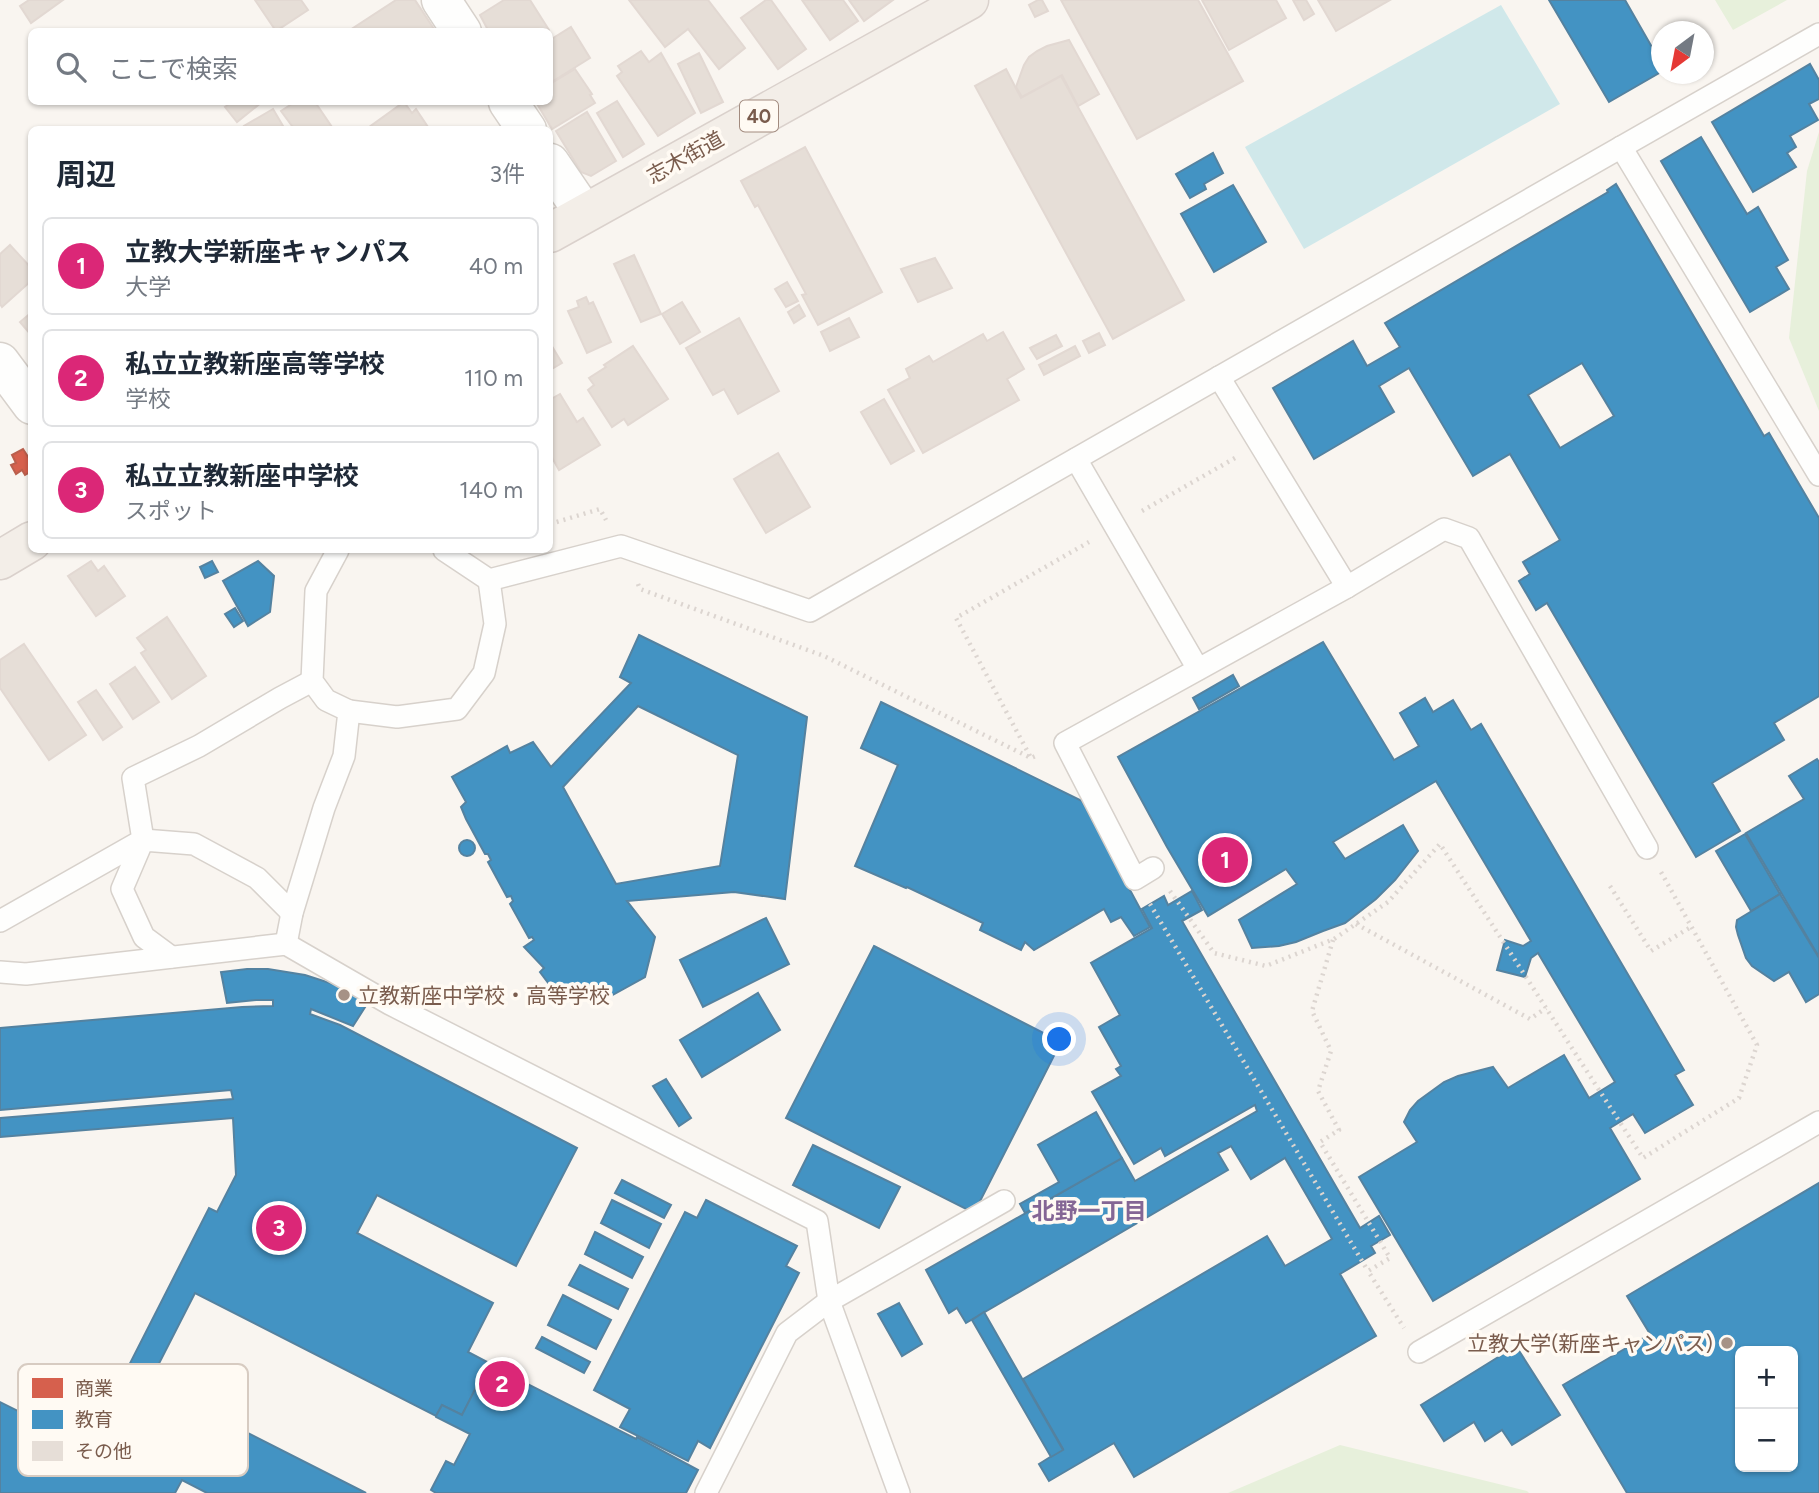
<!DOCTYPE html>
<html lang="ja">
<meta charset="utf-8">
<style>
:root{--surface:#fff;--page:#f6f6f7;--text:#1f2937;--muted:#747a83;--line:#e0e1e3;--accent:#db2777}
body{margin:0;font-family:Figtree,"Noto Sans JP",sans-serif;background:var(--page);color:var(--text)}
.controls{position:absolute;right:21px;bottom:21px;display:grid;overflow:hidden;border-radius:10px;box-shadow:0 2px 5px #0004}
.controls button{width:63px;height:63px;display:grid;place-items:center;padding:0;border:0;border-bottom:2px solid var(--line);background:var(--surface);color:var(--text);font:35px sans-serif}
.compass{position:absolute;left:1651px;top:21px;width:63px;height:63px;border-radius:50%;background:var(--surface);box-shadow:0 2px 5px #0004;rotate:212deg}
.you{position:absolute;left:1060px;top:1040px;width:24px;height:24px;margin:-18px;border:5px solid #fff;border-radius:50%;background:#1a73e8;box-shadow:0 0 0 10px #1a73e833}
.badge{display:grid;place-items:center;width:46px;height:46px;border-radius:50%;background:var(--accent);color:#fff;font-size:23px;font-weight:700}
.pin{position:absolute;translate:-50% -50%;border:4px solid #fff;box-shadow:0 2px 7px #0006}
.list{margin:0;padding:0;list-style:none}
h2{display:flex;justify-content:space-between;align-items:center;height:91px;margin:0;padding:0 28px;font-size:30px}
h2 small{font-size:23px;font-weight:400;color:var(--muted)}
.list li{display:grid;grid-template-columns:46px 1fr auto;gap:21px;align-items:center;box-sizing:border-box;height:98px;margin:0 14px 14px;padding:0 14px;border:2px solid var(--line);border-radius:10px}
.list b{display:block;font-size:26px;white-space:nowrap}
.list p{margin:0;font-size:23px;white-space:nowrap;color:var(--muted)}
.list em{font-size:23px;font-style:normal;color:var(--muted)}
.icon{flex:none;width:38px;height:38px;fill:none;stroke:currentColor;stroke-width:2;stroke-linecap:round;stroke-linejoin:round}
.map{position:relative;flex:none;width:1819px;height:1493px;overflow:hidden}
.search{position:absolute;background:var(--surface);box-shadow:0 2px 5px #0004;left:28px;top:28px;width:525px;height:77px;display:flex;align-items:center;gap:18px;box-sizing:border-box;padding:0 24px;border-radius:10px;color:var(--muted);font-size:26px}
.panel{position:absolute;background:var(--surface);box-shadow:0 2px 5px #0004;left:28px;top:126px;width:525px;height:427px;border-radius:10px}
.map>svg:first-child{display:block}
</style>
<div class="map">
<svg width="1819" height="1493" viewBox="0 0 1819 1493">
<rect width="100%" height="100%" fill="#f9f5f0"/>
<g fill="#e7f0db">
<path d="M 1715,0 L 1787,0 L 1733,30 Z"/>
<path d="M 1819,132 L 1819,411 L 1789,338 L 1807,171 Z"/>
<path d="M 1340,1445 L 1527,1491 L 1529,1493 L 1228,1493 Z"/>
</g>
<path fill="#d0e8ea" d="M 1501,5 L 1560,104 L 1304,249 L 1245,147 Z"/>
<path fill="#d6604d" stroke="#ba5f4d" stroke-width="2" d="M 23,449 L 32,463 L 32,471 L 25,475 L 22,470 L 16,474 L 11,465 L 16,463 L 12,455 Z"/>
<g fill="#4393c3" stroke="#5482a0" stroke-width="2" fill-rule="evenodd">
<path d="M 1549,0 L 1625,0 L 1661,63 L 1661,72 L 1609,102 Z"/>
<path d="M 1810,64 L 1819,80 L 1819,99 L 1809,104 L 1818,120 L 1790,136 L 1796,147 L 1787,153 L 1796,167 L 1753,192 L 1712,122 Z"/>
<path d="M 1701,137 L 1747,214 L 1758,207 L 1788,260 L 1776,267 L 1789,289 L 1750,312 L 1661,161 Z"/>
<path d="M 1213,153 L 1223,173 L 1204,184 L 1206,189 L 1190,198 L 1176,174 Z"/>
<path d="M 1616,184 L 1764,436 L 1769,433 L 1819,518 L 1819,696 L 1774,723 L 1784,740 L 1712,783 L 1740,831 L 1696,857 L 1547,603 L 1536,610 L 1519,581 L 1530,574 L 1523,562 L 1560,540 L 1510,454 L 1473,476 L 1409,368 L 1379,386 L 1394,412 L 1314,459 L 1273,388 L 1353,341 L 1367,366 L 1400,347 L 1385,323 L 1608,192 L 1607,190 ZM 1582,363 L 1614,416 L 1560,448 L 1528,395 Z"/>
<path d="M 1233,185 L 1266,242 L 1214,272 L 1181,214 Z"/>
<path d="M 212,561 L 218,572 L 205,578 L 200,567 Z"/>
<path d="M 258,561 L 274,576 L 270,612 L 248,626 L 223,581 Z"/>
<path d="M 235,608 L 243,621 L 234,627 L 225,614 Z"/>
<path d="M 639,635 L 807,717 L 785,899 L 734,892 L 627,901 L 655,937 L 645,977 L 600,1002 L 596,995 L 586,1000 L 578,988 L 558,996 L 540,972 L 544,968 L 524,947 L 534,940 L 532,937 L 529,938 L 510,904 L 513,901 L 511,896 L 507,897 L 488,862 L 491,860 L 488,854 L 485,854 L 466,819 L 461,807 L 466,802 L 452,777 L 507,746 L 510,753 L 533,742 L 551,767 L 631,683 L 620,677 ZM 638,706 L 738,755 L 720,866 L 616,884 L 563,787 Z"/>
<path d="M 1323,642 L 1394,760 L 1419,746 L 1400,713 L 1425,698 L 1433,712 L 1453,700 L 1471,730 L 1481,724 L 1684,1070 L 1675,1075 L 1693,1105 L 1645,1133 L 1633,1114 L 1610,1128 L 1640,1179 L 1433,1301 L 1359,1177 L 1417,1142 L 1404,1122 L 1410,1110 L 1418,1101 L 1444,1082 L 1458,1076 L 1493,1067 L 1508,1088 L 1564,1055 L 1589,1098 L 1615,1082 L 1538,953 L 1531,958 L 1525,977 L 1497,970 L 1505,940 L 1523,946 L 1531,941 L 1436,781 L 1333,842 L 1345,859 L 1403,825 L 1418,851 L 1395,880 L 1376,899 L 1345,923 L 1323,931 L 1296,942 L 1279,946 L 1252,948 L 1239,920 L 1297,884 L 1286,869 L 1208,916 L 1167,847 L 1118,757 Z"/>
<path d="M 1233,675 L 1239,686 L 1199,709 L 1193,698 Z"/>
<path d="M 881,702 L 1082,801 L 1150,927 L 1134,936 L 1121,917 L 1111,922 L 1104,909 L 1034,950 L 1025,942 L 1021,950 L 980,930 L 983,923 L 907,887 L 906,888 L 855,866 L 898,765 L 861,748 Z"/>
<path d="M 1817,759 L 1819,762 L 1819,957 L 1746,833 L 1804,799 L 1789,776 Z"/>
<path d="M 1745,834 L 1780,894 L 1751,911 L 1716,851 Z"/>
<circle cx="467" cy="848" r="8"/>
<path d="M 1192,891 L 1202,910 L 1182,921 L 1360,1228 L 1379,1216 L 1390,1235 L 1371,1246 L 1375,1253 L 1340,1274 L 1376,1336 L 1134,1477 L 1114,1443 L 1049,1481 L 1039,1464 L 1063,1449 L 1023,1379 L 1267,1236 L 1285,1266 L 1332,1239 L 1285,1158 L 1251,1179 L 1231,1146 L 1218,1153 L 1228,1170 L 966,1323 L 957,1308 L 949,1313 L 926,1270 L 1122,1158 L 1135,1181 L 1257,1111 L 1255,1105 L 1165,1156 L 1161,1148 L 1134,1164 L 1092,1092 L 1121,1076 L 1116,1069 L 1121,1066 L 1099,1027 L 1120,1015 L 1091,963 L 1152,928 L 1142,909 L 1164,896 L 1168,905 Z"/>
<path d="M 1780,894 L 1819,958 L 1819,994 L 1806,1002 L 1789,972 L 1774,981 L 1752,966 L 1746,958 L 1738,935 L 1736,927 L 1737,920 Z"/>
<path d="M 766,918 L 789,964 L 703,1007 L 680,960 Z"/>
<path d="M 874,946 L 1061,1042 L 974,1213 L 786,1118 Z"/>
<path d="M 247,969 L 268,969 L 305,975 L 339,986 L 369,1001 L 353,1026 L 311,1009 L 310,1014 L 340,1025 L 577,1148 L 516,1266 L 377,1195 L 357,1233 L 493,1303 L 468,1352 L 489,1363 L 462,1415 L 442,1405 L 436,1416 L 195,1293 L 149,1383 L 366,1493 L 207,1493 L 182,1480 L 175,1493 L 0,1493 L 0,1402 L 88,1446 L 209,1208 L 217,1212 L 236,1175 L 233,1118 L 0,1137 L 0,1118 L 233,1099 L 231,1090 L 0,1110 L 0,1028 L 242,1007 L 273,1006 L 273,1000 L 256,1000 L 227,1003 L 221,972 Z"/>
<path d="M 758,993 L 780,1030 L 702,1077 L 680,1040 Z"/>
<path d="M 666,1079 L 691,1118 L 679,1126 L 653,1086 Z"/>
<path d="M 1096,1112 L 1122,1158 L 1025,1213 L 1020,1204 L 1059,1182 L 1038,1145 Z"/>
<path d="M 813,1145 L 900,1187 L 879,1228 L 793,1185 Z"/>
<path d="M 622,1180 L 671,1205 L 664,1218 L 615,1193 Z"/>
<path d="M 1819,1183 L 1819,1493 L 1627,1493 L 1563,1385 L 1650,1334 L 1627,1296 ZM 1740,1351 L 1793,1351 L 1793,1467 L 1740,1467 Z"/>
<path d="M 612,1200 L 661,1224 L 649,1248 L 601,1223 Z"/>
<path d="M 706,1200 L 797,1246 L 786,1266 L 799,1273 L 710,1448 L 698,1441 L 688,1461 L 620,1427 L 630,1409 L 594,1390 L 685,1212 L 697,1218 Z"/>
<path d="M 595,1232 L 643,1257 L 632,1278 L 585,1254 Z"/>
<path d="M 580,1265 L 628,1289 L 618,1309 L 569,1285 Z"/>
<path d="M 563,1295 L 611,1320 L 596,1349 L 548,1325 Z"/>
<path d="M 899,1303 L 922,1344 L 902,1356 L 878,1314 Z"/>
<path d="M 984,1312 L 1063,1450 L 1051,1457 L 972,1320 Z"/>
<path d="M 542,1337 L 590,1362 L 584,1373 L 536,1348 Z"/>
<path d="M 1516,1346 L 1560,1415 L 1512,1445 L 1502,1430 L 1485,1441 L 1474,1422 L 1444,1441 L 1421,1405 Z"/>
<path d="M 488,1364 L 636,1439 L 637,1437 L 698,1470 L 686,1493 L 436,1493 L 431,1490 L 446,1461 L 454,1465 L 470,1434 L 436,1417 L 436,1416 L 442,1405 L 462,1415 Z"/>
</g>
<g fill="#e6ded7" stroke="#e2d8d2" stroke-width="2">
<path d="M 29,0 L 63,0 L 31,23 L 20,6 Z"/>
<path d="M 255,0 L 301,0 L 308,10 L 276,31 Z"/>
<path d="M 396,0 L 415,0 L 436,32 L 347,32 Z"/>
<path d="M 504,0 L 530,0 L 549,30 L 546,32 L 489,32 L 480,15 Z"/>
<path d="M 629,0 L 708,0 L 745,48 L 719,69 L 688,29 L 665,47 Z"/>
<path d="M 766,0 L 771,0 L 806,49 L 778,69 L 741,18 Z"/>
<path d="M 802,0 L 843,0 L 858,21 L 830,40 Z"/>
<path d="M 849,0 L 893,0 L 864,21 Z"/>
<path d="M 1038,0 L 1042,0 L 1048,11 L 1035,17 L 1029,5 Z"/>
<path d="M 1061,0 L 1198,0 L 1243,81 L 1137,139 Z"/>
<path d="M 1202,0 L 1276,0 L 1286,18 L 1229,50 Z"/>
<path d="M 1293,0 L 1306,0 L 1314,14 L 1304,20 Z"/>
<path d="M 1318,0 L 1390,0 L 1336,31 Z"/>
<path d="M 571,27 L 590,58 L 550,83 L 550,40 Z"/>
<path d="M 1069,40 L 1099,94 L 1078,106 L 1062,75 L 1022,97 L 1016,87 L 1024,65 L 1029,57 L 1037,51 L 1047,46 Z"/>
<path d="M 641,51 L 649,62 L 661,53 L 695,113 L 658,136 L 617,76 L 622,72 L 618,66 Z"/>
<path d="M 699,53 L 723,102 L 701,113 L 678,64 Z"/>
<path d="M 575,69 L 592,94 L 590,95 L 595,103 L 552,129 L 536,102 L 550,102 L 550,84 Z"/>
<path d="M 1006,69 L 1021,98 L 1061,76 L 1184,300 L 1113,339 L 975,86 Z"/>
<path d="M 617,101 L 644,144 L 623,157 L 597,113 Z"/>
<path d="M 232,102 L 262,102 L 237,122 L 225,107 Z"/>
<path d="M 295,102 L 315,102 L 334,130 L 295,130 L 281,111 Z"/>
<path d="M 404,102 L 412,113 L 416,109 L 430,130 L 365,130 Z"/>
<path d="M 273,109 L 283,126 L 277,130 L 246,130 L 244,126 Z"/>
<path d="M 587,112 L 616,161 L 591,176 L 581,172 L 556,131 Z"/>
<path d="M 805,147 L 882,292 L 818,325 L 802,295 L 806,294 L 758,205 L 755,207 L 741,181 Z"/>
<path d="M 10,245 L 32,269 L 32,280 L 2,307 L 0,304 L 0,254 Z"/>
<path d="M 634,255 L 661,314 L 641,322 L 614,264 Z"/>
<path d="M 935,258 L 952,288 L 918,302 L 901,269 Z"/>
<path d="M 787,282 L 798,301 L 786,307 L 775,289 Z"/>
<path d="M 586,297 L 589,304 L 593,302 L 611,342 L 587,353 L 568,311 L 579,307 L 577,301 Z"/>
<path d="M 682,302 L 700,332 L 680,344 L 662,314 Z"/>
<path d="M 799,305 L 805,316 L 794,323 L 788,312 Z"/>
<path d="M 32,312 L 32,336 L 20,322 Z"/>
<path d="M 739,318 L 779,391 L 738,414 L 724,389 L 713,395 L 686,348 Z"/>
<path d="M 849,318 L 859,337 L 830,351 L 821,332 Z"/>
<path d="M 1003,332 L 1024,369 L 1007,379 L 1019,400 L 923,453 L 888,390 L 910,378 L 906,369 L 929,356 L 933,362 L 983,334 L 987,341 Z"/>
<path d="M 1099,333 L 1105,345 L 1089,353 L 1083,341 Z"/>
<path d="M 1056,335 L 1062,346 L 1037,359 L 1030,348 Z"/>
<path d="M 550,343 L 562,363 L 550,370 Z"/>
<path d="M 633,346 L 668,399 L 628,425 L 624,419 L 612,427 L 588,390 L 594,385 L 589,378 L 606,367 L 604,365 Z"/>
<path d="M 1075,346 L 1080,356 L 1044,375 L 1039,365 Z"/>
<path d="M 560,394 L 577,422 L 583,418 L 600,445 L 559,470 L 550,454 L 550,396 L 551,399 Z"/>
<path d="M 884,399 L 914,451 L 891,464 L 861,412 Z"/>
<path d="M 778,453 L 810,507 L 766,533 L 734,479 Z"/>
<path d="M 91,561 L 98,571 L 104,566 L 125,596 L 96,616 L 68,576 Z"/>
<path d="M 167,617 L 206,676 L 172,699 L 141,653 L 146,650 L 137,638 Z"/>
<path d="M 24,644 L 86,735 L 49,760 L 0,688 L 0,660 Z"/>
<path d="M 135,667 L 159,702 L 133,719 L 110,684 Z"/>
<path d="M 96,690 L 122,727 L 103,740 L 78,702 Z"/>
</g>
<g fill="none" stroke-linecap="round" stroke-linejoin="round">
<defs>
<g id="service">
<path d="M 1621,147 L 1819,475"/>
<path d="M 1219,377 L 1347,587"/>
<path d="M 1076,459 L 1198,669"/>
<path d="M 444,550 L 489,580 L 621,546 L 810,611 L 1819,34"/>
<path d="M 349,711 L 397,717 L 457,709 L 484,673 L 495,624 L 489,580"/>
<path d="M 1153,868 L 1135,879 L 1065,743 L 1347,587 L 1444,529 L 1469,538 L 1647,848"/>
<path d="M 0,921 L 143,840 L 133,778 L 199,746 L 280,698 L 312,681"/>
<path d="M 286,944 L 292,913 L 324,808 L 344,756 L 349,711 L 326,700 L 312,681 L 316,591 L 338,550"/>
<path d="M 171,957 L 144,937 L 122,889 L 143,840 L 194,844 L 257,878 L 292,913"/>
<path d="M 0,972 L 26,974 L 286,944 L 390,1004 L 817,1221 L 829,1301 L 899,1493"/>
<path d="M 1419,1352 L 1819,1122"/>
<path d="M 706,1493 L 787,1333 L 829,1301 L 1004,1201"/>
</g>
<g id="minor">
<path d="M 441,0 L 462,32"/>
<path d="M 508,102 L 527,130"/>
<path d="M 550,163 L 584,213"/>
<path d="M 0,362 L 32,405"/>
</g>
<g id="primary">
<path d="M 550,233 L 969,0"/>
<path d="M 0,560 L 32,541"/>
</g>
</defs>
<use href="#service" stroke="#d7d1cb" stroke-width="24"/>
<use href="#minor" stroke="#d7d1cb" stroke-width="41"/>
<use href="#primary" stroke="#dad1cc" stroke-width="41"/>
<g stroke="#dcd5d0" stroke-width="4.5" stroke-dasharray="2 5" stroke-linecap="butt">
<path d="M 1142,511 L 1235,458"/>
<path d="M 550,524 L 600,509 L 606,520"/>
<path d="M 638,584 L 640,589 L 824,656 L 1031,758 L 1038,755"/>
<path d="M 1030,756 L 956,618 L 1089,542"/>
<path d="M 1610,886 L 1651,951 L 1691,927"/>
<path d="M 1170,891 L 1214,953 L 1266,966 L 1334,939 L 1388,902 L 1440,844 L 1643,1158 L 1739,1098 L 1757,1045 L 1661,872"/>
<path d="M 1150,904 L 1368,1271"/>
<path d="M 1356,924 L 1530,1019 L 1546,1008"/>
<path d="M 1333,940 L 1312,1011 L 1331,1051 L 1318,1091 L 1339,1130 L 1320,1142 L 1390,1258 L 1368,1271 L 1404,1328"/>
</g>
<use href="#service" stroke="#fefefd" stroke-width="21"/>
<use href="#minor" stroke="#fefefd" stroke-width="38"/>
<use href="#primary" stroke="#f3eee8" stroke-width="38"/>
</g>
<g fill="#a69286" stroke="#fffaf3" stroke-width="2.5">
<circle cx="344" cy="995" r="7"/>
<circle cx="1727" cy="1343" r="7"/>
</g>
<g text-anchor="middle" dominant-baseline="central" stroke-width="7" stroke-linejoin="round" paint-order="stroke">
<rect fill="#fffaf3" stroke="#a28b7f" stroke-width="2" x="740" y="100.5" width="38" height="31" rx="5"/>
<g font-size="19" font-weight="bold" fill="#7a5c4d">
<text x="759" y="116">40</text>
</g>
<g font-size="21" fill="#7a5c4d" stroke="#fffaf3">
<text transform="translate(685 157) rotate(-29)">志木街道</text>
</g>
<g font-size="21" fill="#7a5c4d" stroke="#fffaf3" text-anchor="start">
<text x="358" y="995">立教新座中学校・高等学校</text>
<text x="1713" y="1343" text-anchor="end">立教大学(新座キャンパス)</text>
</g>
<g font-size="23" font-weight="bold" fill="#846695" stroke="#fffaf3">
<text x="1089" y="1211">北野一丁目</text>
</g>
</g>
<rect x="18" y="1364" width="230" height="112" rx="10" fill="#fffaf3" stroke="#d7cbc1" stroke-width="2"/>
<rect x="32" y="1378" width="31" height="20" fill="#d6604d"/>
<rect x="32" y="1410" width="31" height="19" fill="#4393c3"/>
<rect x="32" y="1441" width="31" height="20" fill="#e6ded7"/>
<g font-size="19" fill="#7a5c4d">
<text x="75" y="1395">商業</text>
<text x="75" y="1426">教育</text>
<text x="75" y="1458">その他</text>
</g>
</svg>
<div class="controls">
<button>+</button>
<button>−</button>
</div>
<svg class="compass" viewBox="-18 -18 36 36"><path d="M0-13l5 13h-10z" fill="#e53935"/><path d="M0 13l5-13h-10z" fill="#747a83"/></svg>
<div class="you"></div>
<div class="pin badge" style="left:1225px;top:860px">1</div>
<div class="pin badge" style="left:502px;top:1384px">2</div>
<div class="pin badge" style="left:279px;top:1228px">3</div>
<div class="search"><svg class="icon" aria-label="search" viewBox="0 0 24 24"><circle cx="10" cy="10" r="6"/><path d="M15 15l6 6"/></svg>ここで検索</div>
<section class="panel">
<h2>周辺<small>3件</small></h2>
<ul class="list">
<li><span class="badge">1</span><div><b>立教大学新座キャンパス</b><p>大学</p></div><em>40 m</em></li>
<li><span class="badge">2</span><div><b>私立立教新座高等学校</b><p>学校</p></div><em>110 m</em></li>
<li><span class="badge">3</span><div><b>私立立教新座中学校</b><p>スポット</p></div><em>140 m</em></li>
</ul>
</section>
</div>
